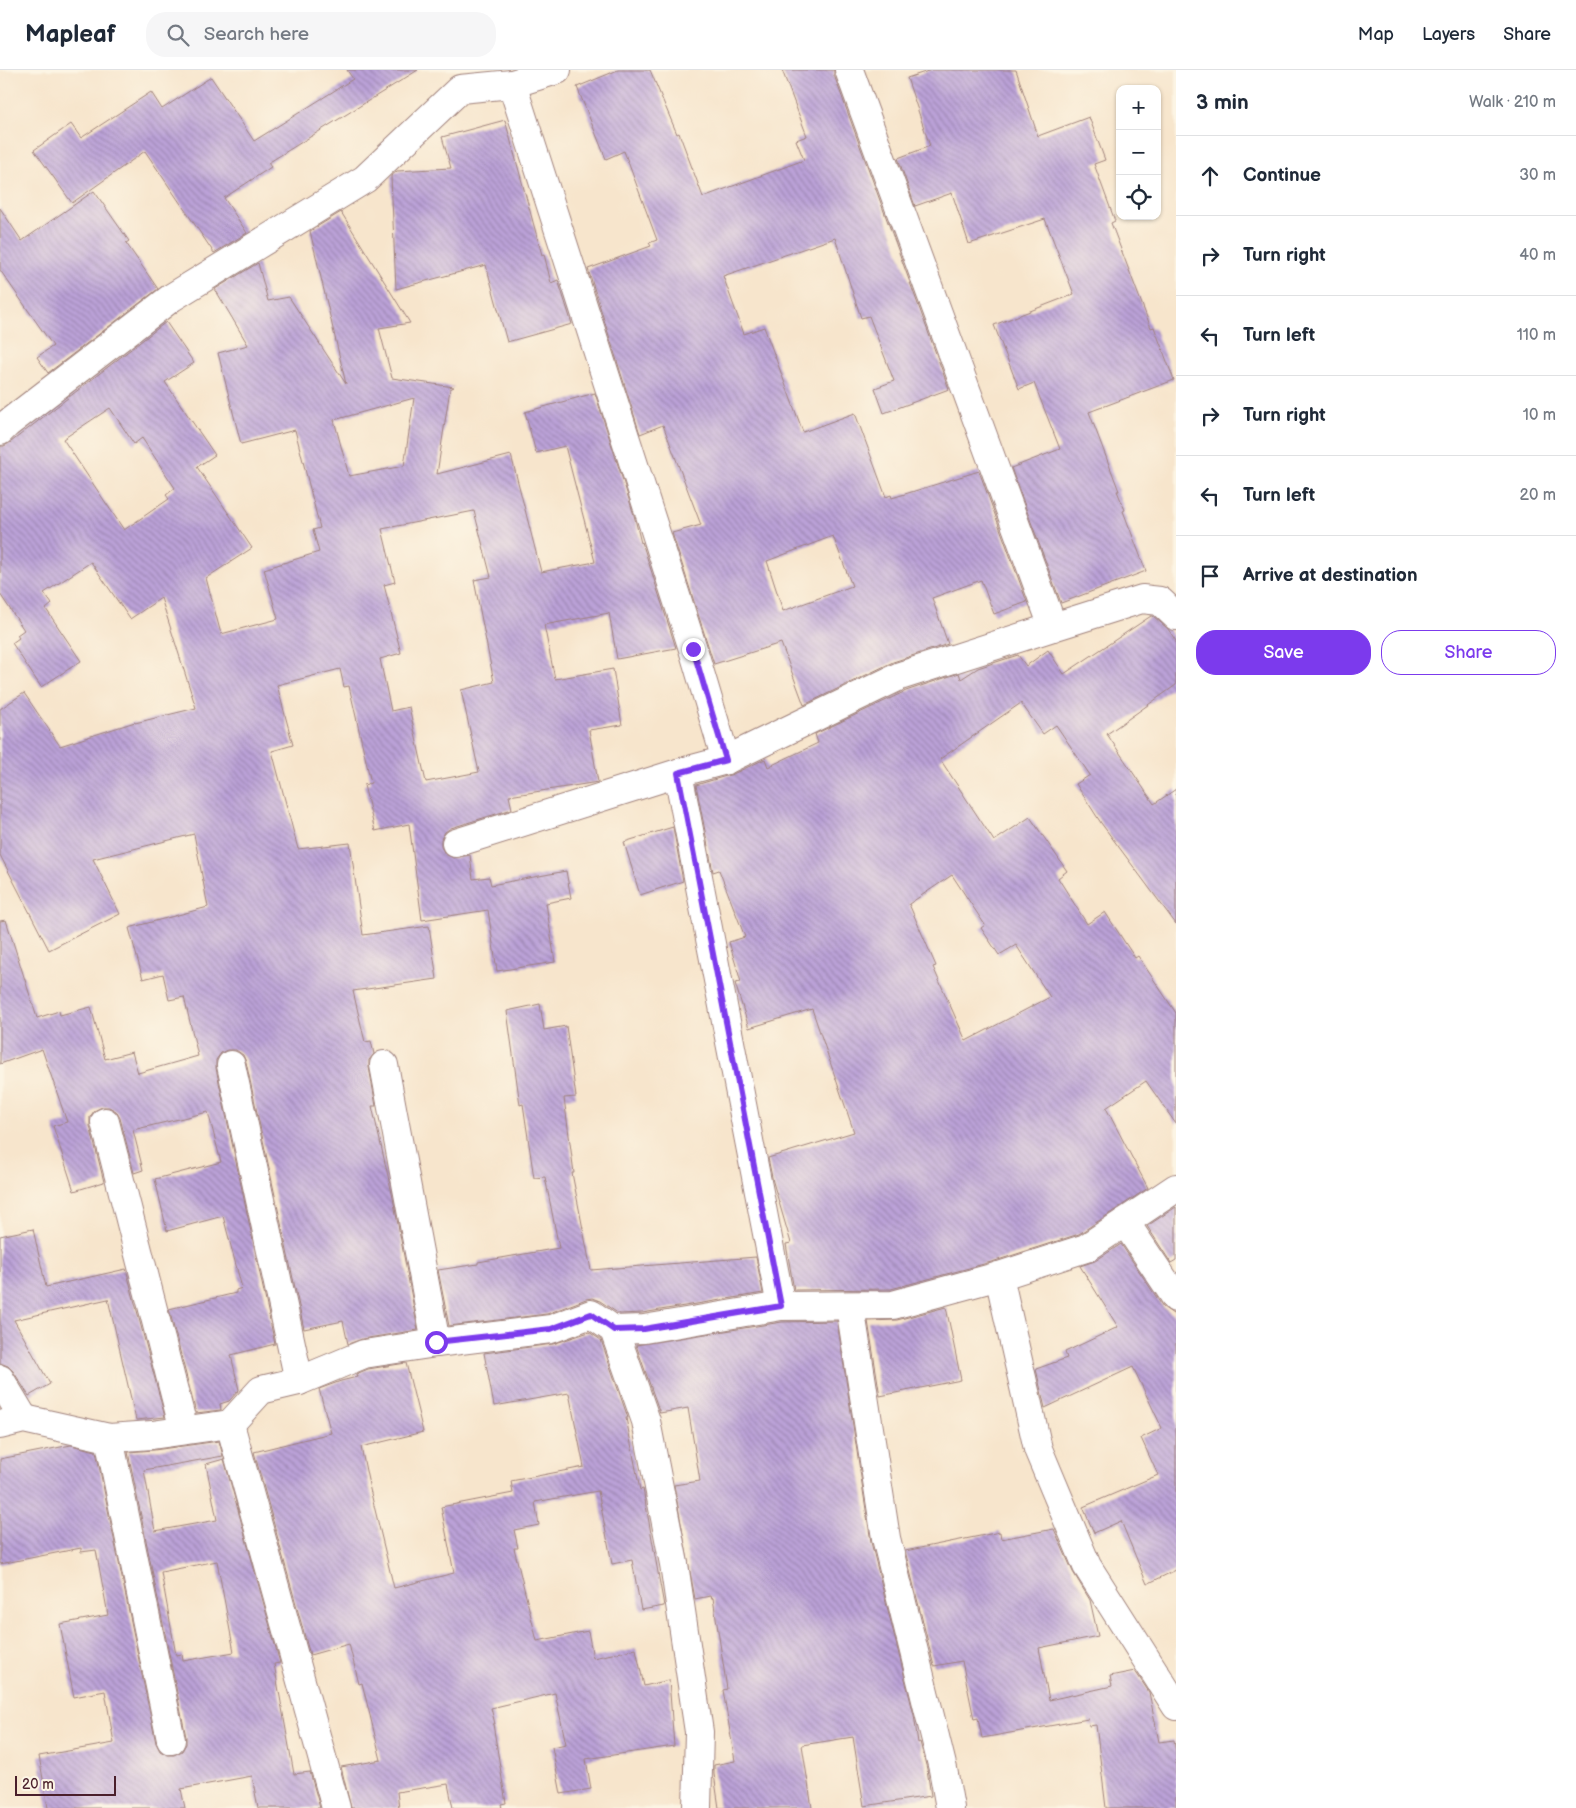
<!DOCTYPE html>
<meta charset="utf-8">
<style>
:root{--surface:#fff;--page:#f6f6f7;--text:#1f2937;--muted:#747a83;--line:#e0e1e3;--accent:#7c3aed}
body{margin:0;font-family:"Balsamiq Sans",sans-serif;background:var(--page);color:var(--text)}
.controls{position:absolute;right:15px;top:15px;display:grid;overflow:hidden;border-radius:10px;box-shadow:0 1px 4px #0004}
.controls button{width:45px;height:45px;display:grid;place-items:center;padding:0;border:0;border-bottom:1px solid var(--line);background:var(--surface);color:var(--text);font:25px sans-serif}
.scale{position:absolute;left:15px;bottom:12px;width:101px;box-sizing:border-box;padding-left:5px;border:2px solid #4a1f2b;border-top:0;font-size:14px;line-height:18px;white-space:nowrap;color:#4a1f2b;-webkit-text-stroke:4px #fcf5e5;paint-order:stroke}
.stop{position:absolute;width:15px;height:15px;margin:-11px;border:4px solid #7c3aed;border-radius:50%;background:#fff}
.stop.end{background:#7c3aed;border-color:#fff;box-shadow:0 1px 5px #0008}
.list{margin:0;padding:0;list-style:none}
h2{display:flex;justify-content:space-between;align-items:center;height:65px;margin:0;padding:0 20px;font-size:21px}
h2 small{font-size:16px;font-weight:400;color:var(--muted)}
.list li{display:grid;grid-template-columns:32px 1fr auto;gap:15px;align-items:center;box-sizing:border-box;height:80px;padding:0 20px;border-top:1px solid var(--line)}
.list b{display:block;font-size:19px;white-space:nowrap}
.list em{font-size:16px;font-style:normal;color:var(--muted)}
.actions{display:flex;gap:10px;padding:15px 20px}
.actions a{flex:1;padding:11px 0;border:1px solid var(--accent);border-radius:20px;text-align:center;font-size:18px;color:var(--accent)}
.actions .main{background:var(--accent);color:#fff}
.icon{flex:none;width:28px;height:28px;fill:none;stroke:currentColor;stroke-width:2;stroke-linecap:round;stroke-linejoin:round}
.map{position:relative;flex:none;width:1176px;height:1738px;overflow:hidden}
header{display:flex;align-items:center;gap:30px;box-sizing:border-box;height:70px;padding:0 25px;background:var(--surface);border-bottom:1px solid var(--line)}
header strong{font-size:24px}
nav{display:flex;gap:28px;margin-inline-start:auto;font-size:18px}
.search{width:350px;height:45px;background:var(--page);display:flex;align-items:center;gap:12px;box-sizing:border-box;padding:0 18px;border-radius:20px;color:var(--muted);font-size:19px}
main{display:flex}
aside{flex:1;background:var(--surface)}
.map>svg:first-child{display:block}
</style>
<header>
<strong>Mapleaf</strong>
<div class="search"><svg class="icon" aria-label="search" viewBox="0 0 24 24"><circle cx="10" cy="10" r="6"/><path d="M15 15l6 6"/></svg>Search here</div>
<nav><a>Map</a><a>Layers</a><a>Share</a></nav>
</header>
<main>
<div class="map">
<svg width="1176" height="1738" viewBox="0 0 1176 1738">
<defs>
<pattern id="building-back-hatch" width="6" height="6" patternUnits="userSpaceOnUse" patternTransform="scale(1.25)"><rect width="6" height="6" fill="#bba2d8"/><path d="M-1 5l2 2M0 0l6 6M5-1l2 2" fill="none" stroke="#9a83af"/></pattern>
</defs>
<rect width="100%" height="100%" fill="#fcf5e5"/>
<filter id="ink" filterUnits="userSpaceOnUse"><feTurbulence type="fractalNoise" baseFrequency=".02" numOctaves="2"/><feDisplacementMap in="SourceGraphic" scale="10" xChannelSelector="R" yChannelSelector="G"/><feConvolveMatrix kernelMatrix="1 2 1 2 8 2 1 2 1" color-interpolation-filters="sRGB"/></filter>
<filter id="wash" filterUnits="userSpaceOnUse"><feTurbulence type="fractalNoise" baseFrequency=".0096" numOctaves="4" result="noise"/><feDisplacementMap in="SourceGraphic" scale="20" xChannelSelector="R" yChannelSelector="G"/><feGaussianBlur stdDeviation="1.12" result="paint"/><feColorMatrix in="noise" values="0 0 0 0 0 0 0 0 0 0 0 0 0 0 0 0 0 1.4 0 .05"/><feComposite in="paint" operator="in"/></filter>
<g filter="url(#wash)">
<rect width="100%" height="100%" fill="#f7e5cc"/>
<g id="blocks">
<g fill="url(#building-back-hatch)" fill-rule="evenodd">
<path d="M 347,0 L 418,0 L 268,93 L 271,97 L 224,128 L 247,163 L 214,183 L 145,81 L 72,133 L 34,80 L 71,54 L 81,68 L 151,22 L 162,39 L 211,7 L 254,71 L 353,9 Z"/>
<path d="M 618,0 L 650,0 L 677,64 L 679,63 L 703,127 L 804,90 L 796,70 L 807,66 L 782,0 L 834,0 L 834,5 L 949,319 L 884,343 L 875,318 L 894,311 L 869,246 L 861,248 L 835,168 L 723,206 L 744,264 L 764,257 L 803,362 L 855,343 L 886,427 L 891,425 L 892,428 L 979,401 L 1027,532 L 994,544 L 981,510 L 932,528 L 948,574 L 893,592 L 804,635 L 781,573 L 714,594 L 672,463 L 701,455 L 663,355 L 640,364 L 588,199 L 651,176 L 649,173 L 657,170 L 624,81 L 606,89 L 577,17 ZM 833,466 L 852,516 L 783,541 L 767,491 Z"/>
<path d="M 931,0 L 1016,0 L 1038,66 L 1089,47 L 1105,90 L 1094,94 L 1115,151 L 1111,153 L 1151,258 L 1154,257 L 1174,310 L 1089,342 L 1119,421 L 1117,421 L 1125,440 L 1123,441 L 1146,501 L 1061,533 L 1011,398 L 1060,379 L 1034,313 L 1019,319 L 994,255 L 1074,224 L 1045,149 L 969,174 L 952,123 L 915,136 L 898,88 L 930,76 L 907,8 Z"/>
<path d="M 505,50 L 542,185 L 544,184 L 551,213 L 558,210 L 572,254 L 507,272 L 486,195 L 396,219 L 391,106 L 397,101 L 451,98 L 442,67 Z"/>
<path d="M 94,121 L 129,171 L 126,173 L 158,219 L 48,303 L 37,287 L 53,276 L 0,200 L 0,138 L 22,171 Z"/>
<path d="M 341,142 L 410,253 L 379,258 L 392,308 L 454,317 L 450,319 L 437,404 L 511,385 L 541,502 L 595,492 L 565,376 L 536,383 L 525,342 L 595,323 L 634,445 L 641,473 L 642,472 L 676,578 L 617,589 L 609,543 L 544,555 L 555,609 L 613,599 L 622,655 L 589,660 L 598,712 L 509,726 L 512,739 L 451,758 L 445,762 L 441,769 L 441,777 L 445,784 L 453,788 L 470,785 L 473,809 L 489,807 L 491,815 L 566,801 L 571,828 L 546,833 L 555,892 L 497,901 L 488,840 L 422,850 L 409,754 L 375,761 L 364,715 L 371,713 L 349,616 L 344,617 L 340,599 L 277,615 L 293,675 L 272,681 L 298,779 L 350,773 L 363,865 L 429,856 L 437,909 L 353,921 L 365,972 L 371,971 L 374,984 L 369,990 L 369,997 L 376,1036 L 372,1036 L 393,1128 L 418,1260 L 362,1269 L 348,1274 L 343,1251 L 304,1259 L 246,992 L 243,985 L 236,980 L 227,980 L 221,983 L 216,990 L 216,998 L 275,1274 L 231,1285 L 239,1320 L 229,1331 L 220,1334 L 221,1340 L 196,1343 L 169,1239 L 236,1223 L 236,1220 L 242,1218 L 223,1146 L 167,1161 L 155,1109 L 221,1092 L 208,1042 L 133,1060 L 143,1100 L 134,1103 L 120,1048 L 116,1041 L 109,1037 L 102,1037 L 94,1041 L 90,1047 L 90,1056 L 104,1112 L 74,1121 L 53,1056 L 67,1052 L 42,979 L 0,994 L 0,851 L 6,850 L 37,948 L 59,941 L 60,945 L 91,937 L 105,989 L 132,982 L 138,1003 L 198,986 L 184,927 L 169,930 L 163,904 L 143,909 L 129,858 L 208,837 L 194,764 L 93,789 L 120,844 L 49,880 L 0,785 L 0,639 L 24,623 L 60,676 L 135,652 L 135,653 L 196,638 L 161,528 L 130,549 L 91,492 L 44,523 L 52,534 L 46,539 L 81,591 L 41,617 L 12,573 L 19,568 L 17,565 L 24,560 L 0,524 L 0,376 L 4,376 L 11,372 L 166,252 L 194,293 L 165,312 L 215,385 L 197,397 L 252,478 L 206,508 L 221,564 L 278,549 L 264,499 L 319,482 L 313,460 L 320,458 L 295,360 L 241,374 L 218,283 L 248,275 L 215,219 L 258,193 L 268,231 L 289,227 L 346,314 L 310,161 ZM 414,328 L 404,396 L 349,406 L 334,350 ZM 110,338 L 134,374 L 142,368 L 175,418 L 166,425 L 169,429 L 124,460 L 63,369 ZM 474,441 L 491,507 L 474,510 L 494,612 L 461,620 L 479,702 L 426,712 L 409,637 L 391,641 L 380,589 L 401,583 L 384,515 L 395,512 L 382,459 Z"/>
<path d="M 1151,546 L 1153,546 L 1168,559 L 1176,571 L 1176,615 L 1107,664 L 1154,734 L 1176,719 L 1176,854 L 1101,753 L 1076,714 L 1090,705 L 1056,655 L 1043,664 L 1021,633 L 940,689 L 994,771 L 1030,747 L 1067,801 L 1058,808 L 1087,854 L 1105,842 L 1135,888 L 1138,886 L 1176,943 L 1176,1054 L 1146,1011 L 1106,1038 L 1148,1118 L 1079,1164 L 995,1191 L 891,1219 L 794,1220 L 786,1174 L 791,1173 L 773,1112 L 768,1088 L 854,1062 L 812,939 L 749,958 L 735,913 L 741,912 L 729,872 L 745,867 L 719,800 L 713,802 L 696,715 L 733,704 L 765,689 L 768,697 L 818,673 L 815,664 L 906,621 L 959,603 L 961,609 L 978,598 L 1018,585 L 1026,596 L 1048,580 L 1064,604 ZM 952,805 L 985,855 L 981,858 L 999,885 L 1016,875 L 1050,927 L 966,971 L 933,897 L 936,896 L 909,834 Z"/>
<path d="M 673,757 L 683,811 L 640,825 L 624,772 Z"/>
<path d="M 540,934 L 544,960 L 566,956 L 576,1027 L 564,1028 L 574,1103 L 572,1103 L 591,1200 L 756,1187 L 763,1223 L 642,1243 L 619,1244 L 600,1231 L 592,1228 L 586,1229 L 547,1244 L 449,1256 L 438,1200 L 478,1194 L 478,1192 L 559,1178 L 545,1107 L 534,1108 L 523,1034 L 520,1035 L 507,941 Z"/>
<path d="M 1176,1137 L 1176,1190 L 1171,1193 L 1147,1156 Z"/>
<path d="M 33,1159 L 46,1217 L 126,1199 L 165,1347 L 136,1350 L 108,1229 L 14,1250 L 50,1314 L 29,1326 L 13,1301 L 8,1296 L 0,1293 L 0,1166 Z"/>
<path d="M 1121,1174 L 1163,1237 L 1176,1246 L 1176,1500 L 1147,1514 L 1121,1451 L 1094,1463 L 1083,1437 L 1158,1405 L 1141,1368 L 1162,1358 L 1133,1297 L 1045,1338 L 1036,1299 L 1067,1288 L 1065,1282 L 1118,1257 L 1080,1196 L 1095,1191 Z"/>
<path d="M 946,1237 L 961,1310 L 880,1326 L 868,1251 L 897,1250 Z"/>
<path d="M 837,1251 L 871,1472 L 914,1645 L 918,1673 L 920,1672 L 927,1699 L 931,1726 L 864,1736 L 853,1667 L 802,1675 L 812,1738 L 719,1738 L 714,1704 L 714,1695 L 735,1691 L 723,1620 L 727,1619 L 713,1528 L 711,1529 L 710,1526 L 695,1529 L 674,1415 L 700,1411 L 688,1338 L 660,1343 L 636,1275 L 782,1252 Z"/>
<path d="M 589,1262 L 601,1270 L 628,1348 L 626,1348 L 640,1420 L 643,1419 L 664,1536 L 641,1540 L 632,1490 L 612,1494 L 598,1421 L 535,1432 L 539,1455 L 514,1460 L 518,1478 L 514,1478 L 537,1571 L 588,1561 L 593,1588 L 636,1579 L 644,1616 L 669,1610 L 674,1676 L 586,1689 L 591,1719 L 561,1724 L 552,1677 L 566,1674 L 555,1623 L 491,1638 L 495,1654 L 493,1654 L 506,1733 L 501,1734 L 502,1738 L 453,1738 L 448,1714 L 397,1722 L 399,1738 L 351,1738 L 341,1697 L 381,1690 L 362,1613 L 359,1614 L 349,1574 L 310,1585 L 254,1382 L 331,1363 L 319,1319 L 341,1311 L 357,1307 L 356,1304 L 368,1299 L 406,1293 L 423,1362 L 361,1377 L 369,1415 L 394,1518 L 454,1503 L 441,1437 L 513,1423 L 511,1411 L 584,1397 L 569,1323 L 494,1336 L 484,1283 L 553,1274 Z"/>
<path d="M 219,1371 L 223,1386 L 144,1400 L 155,1461 L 217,1450 L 206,1394 L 224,1389 L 280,1593 L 274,1594 L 294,1704 L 310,1702 L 320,1738 L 258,1738 L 252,1706 L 181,1719 L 185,1738 L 48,1738 L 39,1686 L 114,1673 L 105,1621 L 74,1627 L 60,1554 L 108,1545 L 96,1480 L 81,1482 L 81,1478 L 0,1494 L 0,1389 L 71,1375 L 96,1381 L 156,1673 L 160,1681 L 167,1685 L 174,1685 L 182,1681 L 186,1674 L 186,1667 L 128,1382 L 154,1380 ZM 217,1491 L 234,1582 L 183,1591 L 182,1584 L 176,1585 L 161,1502 Z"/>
<path d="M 1054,1459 L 1073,1502 L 1090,1530 L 1098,1566 L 1039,1578 L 1049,1630 L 1112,1616 L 1110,1606 L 1135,1601 L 1149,1622 L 1159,1672 L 1174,1670 L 1176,1683 L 1176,1738 L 1106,1738 L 1096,1655 L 1089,1656 L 1088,1649 L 982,1668 L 978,1648 L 974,1649 L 962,1591 L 934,1596 L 905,1481 L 1000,1462 L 1001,1469 Z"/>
</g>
</g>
</g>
<g filter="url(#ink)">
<use href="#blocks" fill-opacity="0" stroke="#a0827c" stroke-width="1"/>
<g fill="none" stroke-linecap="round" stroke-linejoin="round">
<defs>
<g id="minor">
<path d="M 849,0 L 1053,557"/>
<path d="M 512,14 L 693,579 L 726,690"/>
<path d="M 0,361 L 7,354 L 171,228 L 365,109 L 460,19 L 512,14 L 557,0"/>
<path d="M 678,703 L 781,1236"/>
<path d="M 456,773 L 678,703 L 726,690 L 900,606 L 1053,557 L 1142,529 L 1160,531 L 1176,546"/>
<path d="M 231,995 L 299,1311"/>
<path d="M 384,995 L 436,1273"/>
<path d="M 105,1052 L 184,1360"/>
<path d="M 1125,1152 L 1176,1228"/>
<path d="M 999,1206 L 1038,1379 L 1087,1496 L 1176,1636"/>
<path d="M 850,1236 L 886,1468 L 943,1699 L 950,1738"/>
<path d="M 614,1260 L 644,1259 L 781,1236 L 893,1235 L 999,1206 L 1086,1178 L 1176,1118"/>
<path d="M 0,1309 L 24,1349"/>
<path d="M 230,1354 L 336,1738"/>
<path d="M 0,1355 L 24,1349 L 109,1368 L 152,1365 L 230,1354 L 261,1320 L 299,1311 L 364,1284 L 436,1273 L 551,1259 L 591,1244 L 614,1260 L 646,1351 L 674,1494 L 699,1662 L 697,1738"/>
<path d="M 109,1368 L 171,1670"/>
</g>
</defs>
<use href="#minor" stroke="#a0827c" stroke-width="30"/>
<use href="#minor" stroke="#fff" stroke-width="28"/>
</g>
</g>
<g fill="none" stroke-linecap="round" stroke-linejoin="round" filter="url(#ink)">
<path stroke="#7c3aed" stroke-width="6" d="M 436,1272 L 551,1259 L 591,1244 L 614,1260 L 644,1259 L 781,1236 L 678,703 L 726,690 L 693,579"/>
</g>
</svg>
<div class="controls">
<button>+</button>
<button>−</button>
<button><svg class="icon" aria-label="locate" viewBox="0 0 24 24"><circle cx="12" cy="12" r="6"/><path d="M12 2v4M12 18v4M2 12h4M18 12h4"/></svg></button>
</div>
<div class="scale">20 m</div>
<div class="stop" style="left:436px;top:1272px"></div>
<div class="stop end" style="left:693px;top:579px"></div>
</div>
<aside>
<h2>3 min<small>Walk · 210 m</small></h2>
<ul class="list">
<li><svg class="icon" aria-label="ahead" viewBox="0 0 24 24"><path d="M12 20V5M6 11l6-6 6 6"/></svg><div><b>Continue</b></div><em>30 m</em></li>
<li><svg class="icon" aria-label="right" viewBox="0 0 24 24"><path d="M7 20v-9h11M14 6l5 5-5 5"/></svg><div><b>Turn right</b></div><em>40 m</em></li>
<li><svg class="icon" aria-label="left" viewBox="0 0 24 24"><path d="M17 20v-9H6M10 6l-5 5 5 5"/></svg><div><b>Turn left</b></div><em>110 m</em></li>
<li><svg class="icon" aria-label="right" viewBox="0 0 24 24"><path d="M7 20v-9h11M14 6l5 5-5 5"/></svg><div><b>Turn right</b></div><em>10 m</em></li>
<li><svg class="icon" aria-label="left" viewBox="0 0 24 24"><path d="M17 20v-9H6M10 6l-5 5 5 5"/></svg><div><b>Turn left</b></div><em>20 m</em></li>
<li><svg class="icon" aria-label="arrive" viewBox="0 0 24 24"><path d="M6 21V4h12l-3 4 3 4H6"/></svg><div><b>Arrive at destination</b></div></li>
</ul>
<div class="actions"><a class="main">Save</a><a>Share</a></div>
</aside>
</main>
